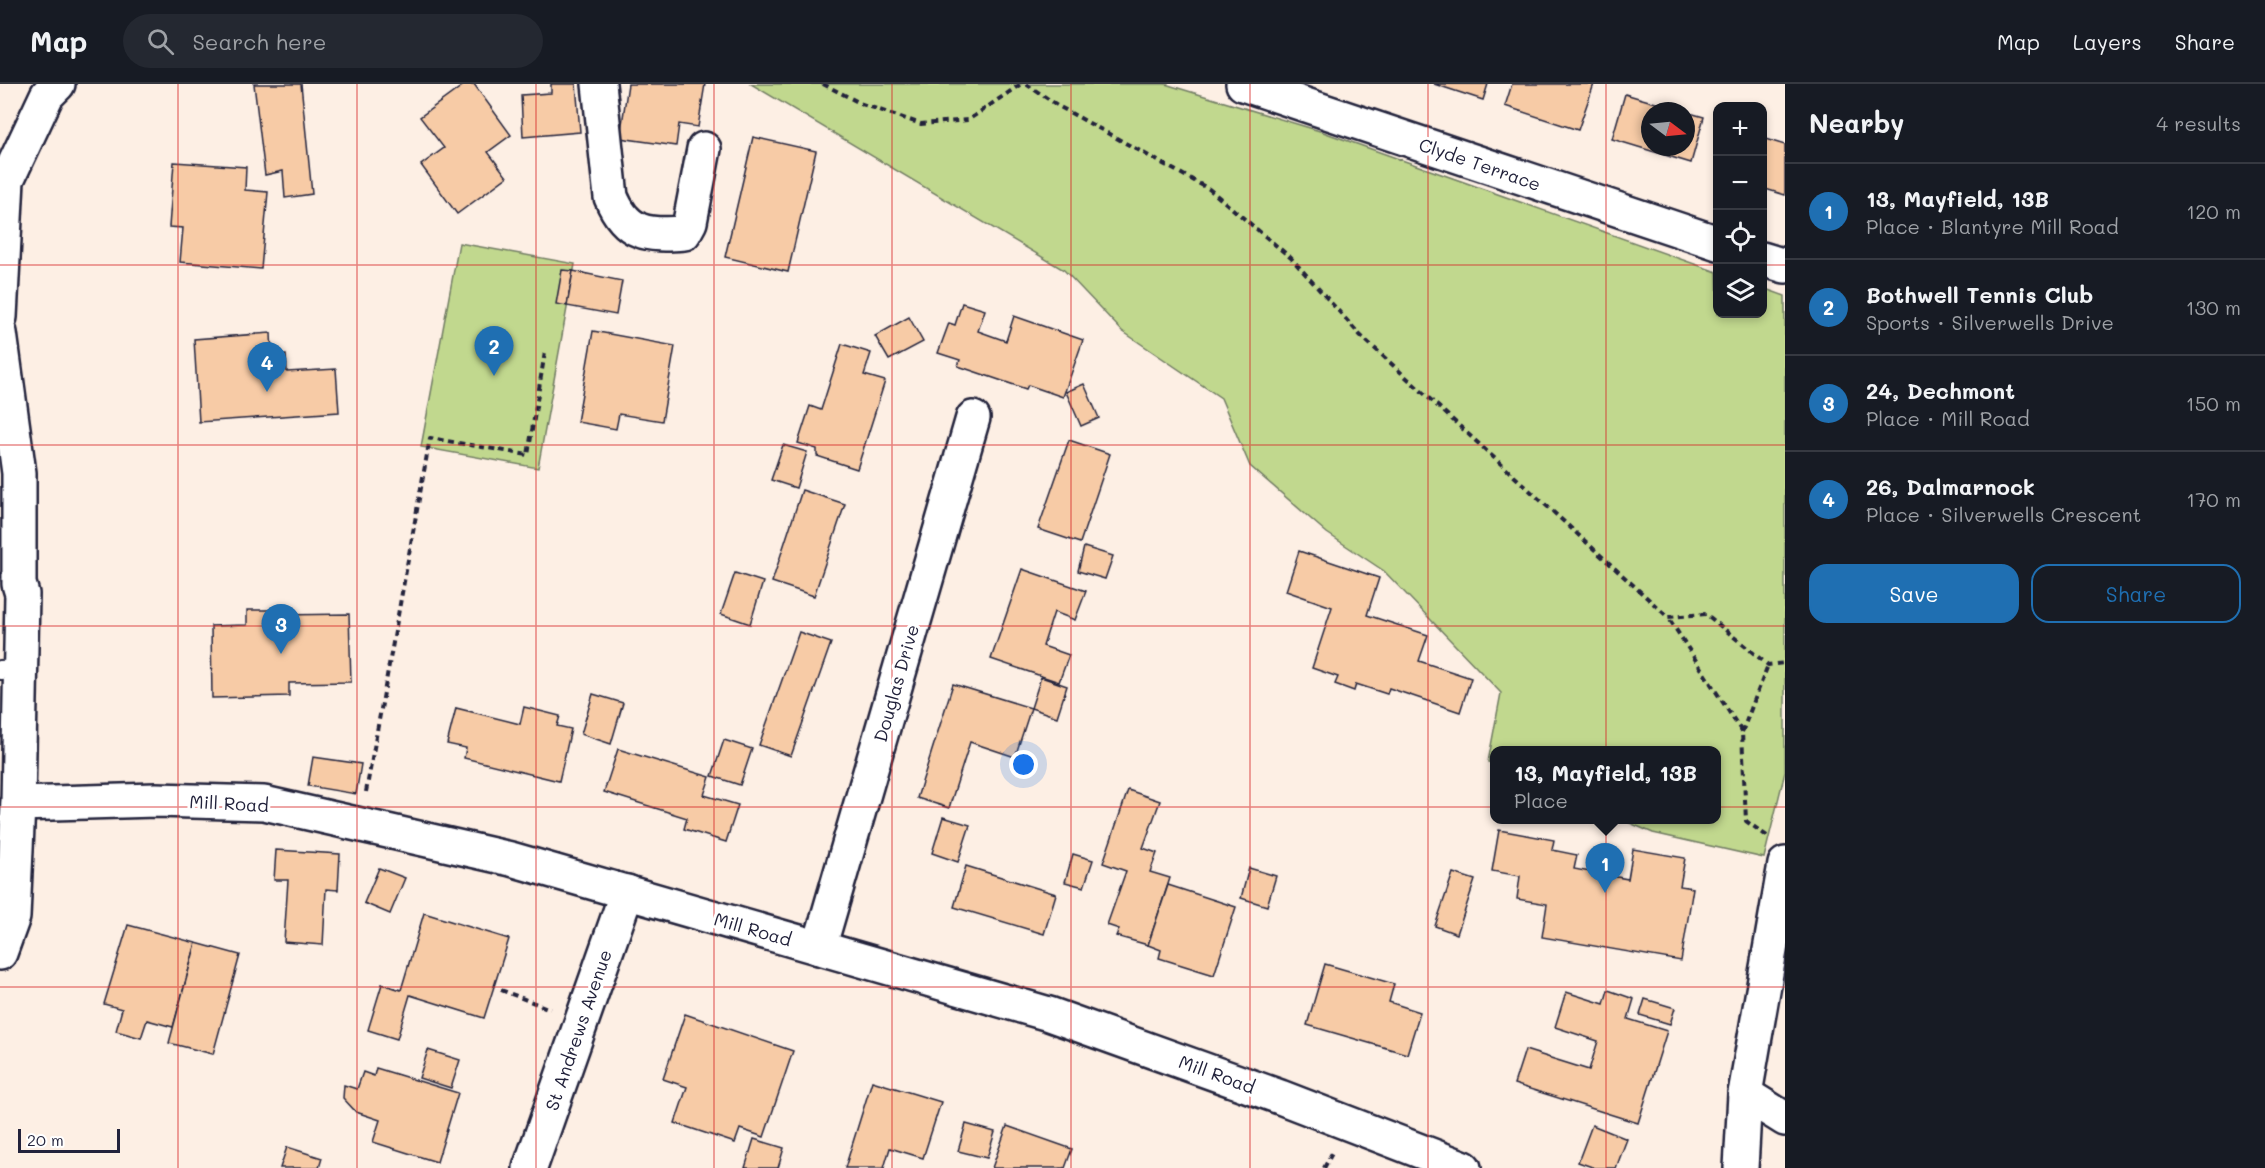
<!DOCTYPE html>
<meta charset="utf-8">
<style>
:root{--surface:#171b24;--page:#242831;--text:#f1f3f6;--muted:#9ea1a6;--line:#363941;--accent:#1f6fb2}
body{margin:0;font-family:Mali,sans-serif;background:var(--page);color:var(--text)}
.controls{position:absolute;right:18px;top:18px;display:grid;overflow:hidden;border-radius:12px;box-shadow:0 3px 9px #0003}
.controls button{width:54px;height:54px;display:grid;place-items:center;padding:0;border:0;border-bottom:2px solid var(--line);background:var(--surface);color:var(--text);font:30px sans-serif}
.compass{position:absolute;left:1641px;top:18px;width:54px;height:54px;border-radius:50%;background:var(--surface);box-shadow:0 3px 9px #0003;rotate:106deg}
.scale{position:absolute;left:18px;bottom:15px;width:102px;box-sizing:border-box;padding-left:6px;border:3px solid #22223b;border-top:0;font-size:16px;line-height:21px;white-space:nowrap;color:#22223b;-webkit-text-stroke:4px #fff;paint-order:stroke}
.you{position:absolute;left:1024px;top:681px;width:21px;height:21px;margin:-15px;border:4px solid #fff;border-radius:50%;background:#1a73e8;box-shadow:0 0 0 9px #1a73e833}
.badge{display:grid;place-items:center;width:39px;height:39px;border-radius:50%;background:var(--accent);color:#fff;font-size:20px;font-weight:700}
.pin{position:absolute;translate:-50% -50px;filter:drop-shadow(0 2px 3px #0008)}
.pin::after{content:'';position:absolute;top:32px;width:21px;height:18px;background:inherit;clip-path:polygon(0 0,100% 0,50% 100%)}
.popup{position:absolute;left:1490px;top:662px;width:231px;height:78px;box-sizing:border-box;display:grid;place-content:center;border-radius:12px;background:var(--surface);filter:drop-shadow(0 2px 4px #0005);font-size:20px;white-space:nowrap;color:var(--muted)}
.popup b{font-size:22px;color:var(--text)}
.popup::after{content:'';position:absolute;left:50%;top:100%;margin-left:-12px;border:12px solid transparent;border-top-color:var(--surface)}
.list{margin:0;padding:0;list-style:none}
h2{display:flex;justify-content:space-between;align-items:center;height:78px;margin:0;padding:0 24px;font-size:26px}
h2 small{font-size:20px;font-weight:400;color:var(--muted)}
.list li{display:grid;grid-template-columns:39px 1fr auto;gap:18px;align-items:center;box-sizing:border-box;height:96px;padding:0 24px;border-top:2px solid var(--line)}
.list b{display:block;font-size:22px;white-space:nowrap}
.list p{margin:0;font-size:20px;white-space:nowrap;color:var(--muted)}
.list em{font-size:20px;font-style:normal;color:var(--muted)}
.actions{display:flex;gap:12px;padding:18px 24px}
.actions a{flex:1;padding:14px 0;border:2px solid var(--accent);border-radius:18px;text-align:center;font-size:21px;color:var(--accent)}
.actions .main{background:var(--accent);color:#fff}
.icon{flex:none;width:33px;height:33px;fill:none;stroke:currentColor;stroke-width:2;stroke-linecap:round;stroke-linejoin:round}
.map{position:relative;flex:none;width:1785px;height:1084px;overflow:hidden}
header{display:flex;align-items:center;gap:36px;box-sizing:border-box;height:84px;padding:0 30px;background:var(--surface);border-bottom:2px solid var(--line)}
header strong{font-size:28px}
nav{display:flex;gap:33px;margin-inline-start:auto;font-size:21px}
.search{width:420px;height:54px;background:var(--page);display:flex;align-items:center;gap:15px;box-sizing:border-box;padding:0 21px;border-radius:33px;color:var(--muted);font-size:22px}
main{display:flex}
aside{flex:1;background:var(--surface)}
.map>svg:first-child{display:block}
</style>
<header>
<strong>Map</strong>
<div class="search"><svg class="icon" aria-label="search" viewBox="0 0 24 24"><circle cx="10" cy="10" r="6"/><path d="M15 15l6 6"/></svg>Search here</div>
<nav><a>Map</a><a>Layers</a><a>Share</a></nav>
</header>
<main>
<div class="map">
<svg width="1785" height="1084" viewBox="0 0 1785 1084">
<rect width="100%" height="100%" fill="#fdefe4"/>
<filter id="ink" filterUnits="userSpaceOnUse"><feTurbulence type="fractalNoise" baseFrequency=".0167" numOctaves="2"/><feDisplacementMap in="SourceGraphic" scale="12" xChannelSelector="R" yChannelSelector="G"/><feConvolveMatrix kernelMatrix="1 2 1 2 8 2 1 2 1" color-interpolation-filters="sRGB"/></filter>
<g filter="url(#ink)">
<g fill="#c1d88e" stroke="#727d64" stroke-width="1.5">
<path d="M 751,0 L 1165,0 L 1323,48 L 1717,188 L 1718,230 L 1762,230 L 1763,204 L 1785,212 L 1785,688 L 1764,774 L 1653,749 L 1623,736 L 1716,736 L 1716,666 L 1494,666 L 1494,680 L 1488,678 L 1501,609 L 1384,487 L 1327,449 L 1250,382 L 1221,314 L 1122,247 L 1064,186 Z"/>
<path d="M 459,159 L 575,180 L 538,384 L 421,363 Z"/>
</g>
<g fill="#f7cba6" stroke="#22223b" stroke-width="1.5">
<path d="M 254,0 L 301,0 L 312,110 L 285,114 L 283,87 L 265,91 Z"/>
<path d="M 465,0 L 474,0 L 511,51 L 488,68 L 507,93 L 457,130 L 421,81 L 444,64 L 420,33 Z"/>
<path d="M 551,0 L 576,0 L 580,48 L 523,53 L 521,11 L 551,9 Z"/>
<path d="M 628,0 L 705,0 L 698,43 L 679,40 L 676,62 L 620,54 Z"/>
<path d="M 1434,0 L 1488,0 L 1483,16 Z"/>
<path d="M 1512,0 L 1594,0 L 1578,46 L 1505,22 Z"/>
<path d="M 1625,10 L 1683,27 L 1650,27 L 1650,63 L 1686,63 L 1686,28 L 1704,33 L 1691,79 L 1612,55 Z"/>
<path d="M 753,53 L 816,67 L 788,188 L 725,173 Z"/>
<path d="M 1762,54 L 1785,61 L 1785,111 L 1762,104 Z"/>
<path d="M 174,78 L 246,83 L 245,106 L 268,108 L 261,185 L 180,178 L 183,144 L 169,143 Z"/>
<path d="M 562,186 L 573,187 L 567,222 L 556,220 Z"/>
<path d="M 573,187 L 622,197 L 616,231 L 567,222 Z"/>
<path d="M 962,219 L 985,226 L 978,247 L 1006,257 L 1014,232 L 1083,256 L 1063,313 L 1028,301 L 1026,305 L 958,282 L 960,276 L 938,269 L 949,239 L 955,241 Z"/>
<path d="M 909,233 L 923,258 L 889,276 L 875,252 Z"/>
<path d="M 593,247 L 675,262 L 662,337 L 619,330 L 616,345 L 577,338 Z"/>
<path d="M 271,249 L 272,272 L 286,271 L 287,288 L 336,285 L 339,328 L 199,338 L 194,255 Z"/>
<path d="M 842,260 L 871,269 L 864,291 L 885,297 L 857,385 L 817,372 L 817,365 L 798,359 L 810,322 L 821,326 Z"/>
<path d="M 1084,300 L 1099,334 L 1081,342 L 1066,308 Z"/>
<path d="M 1069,356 L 1110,370 L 1080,459 L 1038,445 Z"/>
<path d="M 783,361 L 807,368 L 796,404 L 771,396 Z"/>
<path d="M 802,406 L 845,420 L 814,512 L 772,498 Z"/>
<path d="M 1084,463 L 1113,472 L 1105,495 L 1078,487 Z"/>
<path d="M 1299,467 L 1379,494 L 1367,531 L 1428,551 L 1419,577 L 1471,594 L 1460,628 L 1389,604 L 1387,610 L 1356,600 L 1354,607 L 1335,600 L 1338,593 L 1312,584 L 1332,523 L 1286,507 Z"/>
<path d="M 1022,485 L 1086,507 L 1075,536 L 1054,528 L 1043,562 L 1069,571 L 1059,598 L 991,575 Z"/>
<path d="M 735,489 L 763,498 L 750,540 L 721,530 Z"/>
<path d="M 247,526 L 281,526 L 281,531 L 349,530 L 351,598 L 289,599 L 289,612 L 212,614 L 211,542 L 247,541 Z"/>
<path d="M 799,548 L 831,559 L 791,672 L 759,661 Z"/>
<path d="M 1041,593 L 1067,602 L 1057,633 L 1031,624 Z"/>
<path d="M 953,600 L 1031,624 L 1015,673 L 970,658 L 949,724 L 917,714 Z"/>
<path d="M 593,610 L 623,619 L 611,660 L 581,650 Z"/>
<path d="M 524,623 L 560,632 L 557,642 L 571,645 L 559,697 L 464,674 L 466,664 L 447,660 L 456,624 L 520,640 Z"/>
<path d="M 724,656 L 752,665 L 740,701 L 712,692 Z"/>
<path d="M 618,665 L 710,693 L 704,711 L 738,721 L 726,758 L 684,745 L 687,734 L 604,708 Z"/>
<path d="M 313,673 L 361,680 L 356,710 L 308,702 Z"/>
<path d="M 1128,706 L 1160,717 L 1143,764 L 1157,769 L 1150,788 L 1170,794 L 1148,861 L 1116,852 L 1119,845 L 1107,841 L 1126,787 L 1103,779 Z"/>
<path d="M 943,733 L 970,741 L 958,778 L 932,769 Z"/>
<path d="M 1499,746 L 1554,756 L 1552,766 L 1577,771 L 1574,785 L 1628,795 L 1633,765 L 1685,774 L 1680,802 L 1693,804 L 1681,877 L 1542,853 L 1547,820 L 1517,815 L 1520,792 L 1492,787 Z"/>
<path d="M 276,766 L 340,770 L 338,806 L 326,805 L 323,861 L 284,858 L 288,796 L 274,796 Z"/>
<path d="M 1073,770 L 1093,776 L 1084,803 L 1065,798 Z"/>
<path d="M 966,782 L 1056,810 L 1044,850 L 954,823 Z"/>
<path d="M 379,784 L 405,794 L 390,830 L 364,819 Z"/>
<path d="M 1249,784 L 1276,792 L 1267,822 L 1241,814 Z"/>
<path d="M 1453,789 L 1475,796 L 1457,850 L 1435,842 Z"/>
<path d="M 1168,801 L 1236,823 L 1214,891 L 1159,874 L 1161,866 L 1148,861 Z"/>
<path d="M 424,829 L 509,855 L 484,934 L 410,911 L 397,955 L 368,946 L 382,900 L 401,906 Z"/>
<path d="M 128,841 L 196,859 L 173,943 L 147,936 L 141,954 L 116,947 L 122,925 L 104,920 Z"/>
<path d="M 196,859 L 240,871 L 213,970 L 169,959 Z"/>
<path d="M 1325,880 L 1394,900 L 1389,918 L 1420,928 L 1407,970 L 1307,941 Z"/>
<path d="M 1608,906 L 1634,915 L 1628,935 L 1667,947 L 1638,1039 L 1514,1000 L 1525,966 L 1589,986 L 1598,957 L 1555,943 L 1566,908 L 1604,920 Z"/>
<path d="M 1645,915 L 1675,924 L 1670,940 L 1640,931 Z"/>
<path d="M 685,930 L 793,967 L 764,1053 L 740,1045 L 735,1059 L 675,1039 L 687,1003 L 663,995 Z"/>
<path d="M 428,966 L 460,976 L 451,1004 L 419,994 Z"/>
<path d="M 376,984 L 458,1009 L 437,1078 L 373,1058 L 380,1036 L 356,1028 L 343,1014 L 344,1001 L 357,1005 L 363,988 L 374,992 Z"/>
<path d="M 872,997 L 941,1018 L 923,1074 L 890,1064 L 884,1084 L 845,1084 Z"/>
<path d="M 966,1040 L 995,1048 L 987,1074 L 958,1067 Z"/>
<path d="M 1592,1041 L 1627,1055 L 1616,1084 L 1595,1084 L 1578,1078 Z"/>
<path d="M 1007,1042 L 1072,1065 L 1065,1084 L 992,1084 Z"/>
<path d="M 754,1055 L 784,1064 L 778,1084 L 745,1084 Z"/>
<path d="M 287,1063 L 322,1074 L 319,1084 L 280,1084 Z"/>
</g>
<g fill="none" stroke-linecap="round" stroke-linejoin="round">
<defs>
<path id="lane" d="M 0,586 L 22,585"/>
<g id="street">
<path d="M 599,0 L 611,113 C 626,150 647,152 684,149 L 690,138 L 704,65"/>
<path d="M 1243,0 L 1718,159"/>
<path d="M 1762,175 L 1785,182"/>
<path d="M 0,233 L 7,96 L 47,11 L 58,0"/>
<path d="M 0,249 L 19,389 L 19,500 L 22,510 L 18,720 L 13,833 L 0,869"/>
<path d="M 18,720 L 156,716 L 264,719 L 511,775 L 1049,930 L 1280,1013 L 1464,1084"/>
<path d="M 819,864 L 973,334"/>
<path d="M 1745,1010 L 1785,1035"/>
<path d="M 530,1084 L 627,808"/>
<path d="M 1741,1084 L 1745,1010 L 1785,780"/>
</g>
</defs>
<use href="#lane" stroke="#22223b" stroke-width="22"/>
<use href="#street" stroke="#22223b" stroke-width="38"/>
<g stroke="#22223b" stroke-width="4" stroke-dasharray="6 4.5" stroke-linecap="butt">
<path d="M 823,0 L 862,20 L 921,40 L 968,36 L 1021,0"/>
<path d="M 1026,0 L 1060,23 L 1209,105 L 1291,174 L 1360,251 L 1668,533"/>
<path d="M 1742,648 L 1768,581"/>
<path d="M 366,708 L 430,354 L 528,371 L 545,268"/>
<path d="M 1767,752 L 1746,737 L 1742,648 L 1668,533 L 1706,530 L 1768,581 L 1785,579"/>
<path d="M 501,906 L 550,925"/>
<path d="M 1324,1084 L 1332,1069"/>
</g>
<use href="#lane" stroke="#fff" stroke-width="18"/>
<use href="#street" stroke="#fff" stroke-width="33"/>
</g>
</g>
<path fill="none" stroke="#d62828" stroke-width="1.5" stroke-opacity="0.55" d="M 178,0 L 178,1084M 357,0 L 357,1084M 536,0 L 536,1084M 714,0 L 714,1084M 892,0 L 892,1084M 1071,0 L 1071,1084M 1250,0 L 1250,1084M 1428,0 L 1428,1084M 1606,0 L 1606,1084M 0,181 L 1718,181M 1762,181 L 1785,181M 0,361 L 1785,361M 0,542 L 1785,542M 0,723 L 1785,723M 0,903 L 1785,903"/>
<g text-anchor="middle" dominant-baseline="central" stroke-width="6" stroke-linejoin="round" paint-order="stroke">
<g font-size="18" fill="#22223b" stroke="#fff">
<text transform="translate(1480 80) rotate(19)">Clyde Terrace</text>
<text transform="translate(896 599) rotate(-74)">Douglas Drive</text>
<text transform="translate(229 719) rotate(3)">Mill Road</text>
<text transform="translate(753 845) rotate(16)">Mill Road</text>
<text transform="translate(578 946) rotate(-71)">St Andrews Avenue</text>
<text transform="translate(1217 990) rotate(20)">Mill Road</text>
</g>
</g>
</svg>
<div class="controls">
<button>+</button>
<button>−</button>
<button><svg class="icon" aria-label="locate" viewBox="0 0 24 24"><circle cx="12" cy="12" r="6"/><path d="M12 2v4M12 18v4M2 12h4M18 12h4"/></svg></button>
<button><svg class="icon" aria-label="layers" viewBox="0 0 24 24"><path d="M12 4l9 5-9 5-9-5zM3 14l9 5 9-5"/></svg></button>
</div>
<svg class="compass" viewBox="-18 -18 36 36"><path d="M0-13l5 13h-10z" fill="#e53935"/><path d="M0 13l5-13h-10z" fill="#9ea1a6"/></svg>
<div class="scale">20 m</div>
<div class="you"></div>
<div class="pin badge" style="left:1605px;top:809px">1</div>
<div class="popup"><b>13, Mayfield, 13B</b>Place</div>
<div class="pin badge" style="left:494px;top:292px">2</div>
<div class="pin badge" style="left:281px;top:570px">3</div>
<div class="pin badge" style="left:267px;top:308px">4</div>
</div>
<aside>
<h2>Nearby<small>4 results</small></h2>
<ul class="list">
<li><span class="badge">1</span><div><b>13, Mayfield, 13B</b><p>Place · Blantyre Mill Road</p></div><em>120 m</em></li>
<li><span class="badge">2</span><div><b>Bothwell Tennis Club</b><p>Sports · Silverwells Drive</p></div><em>130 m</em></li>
<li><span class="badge">3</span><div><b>24, Dechmont</b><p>Place · Mill Road</p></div><em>150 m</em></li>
<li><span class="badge">4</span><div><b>26, Dalmarnock</b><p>Place · Silverwells Crescent</p></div><em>170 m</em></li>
</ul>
<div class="actions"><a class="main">Save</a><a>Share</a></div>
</aside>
</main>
